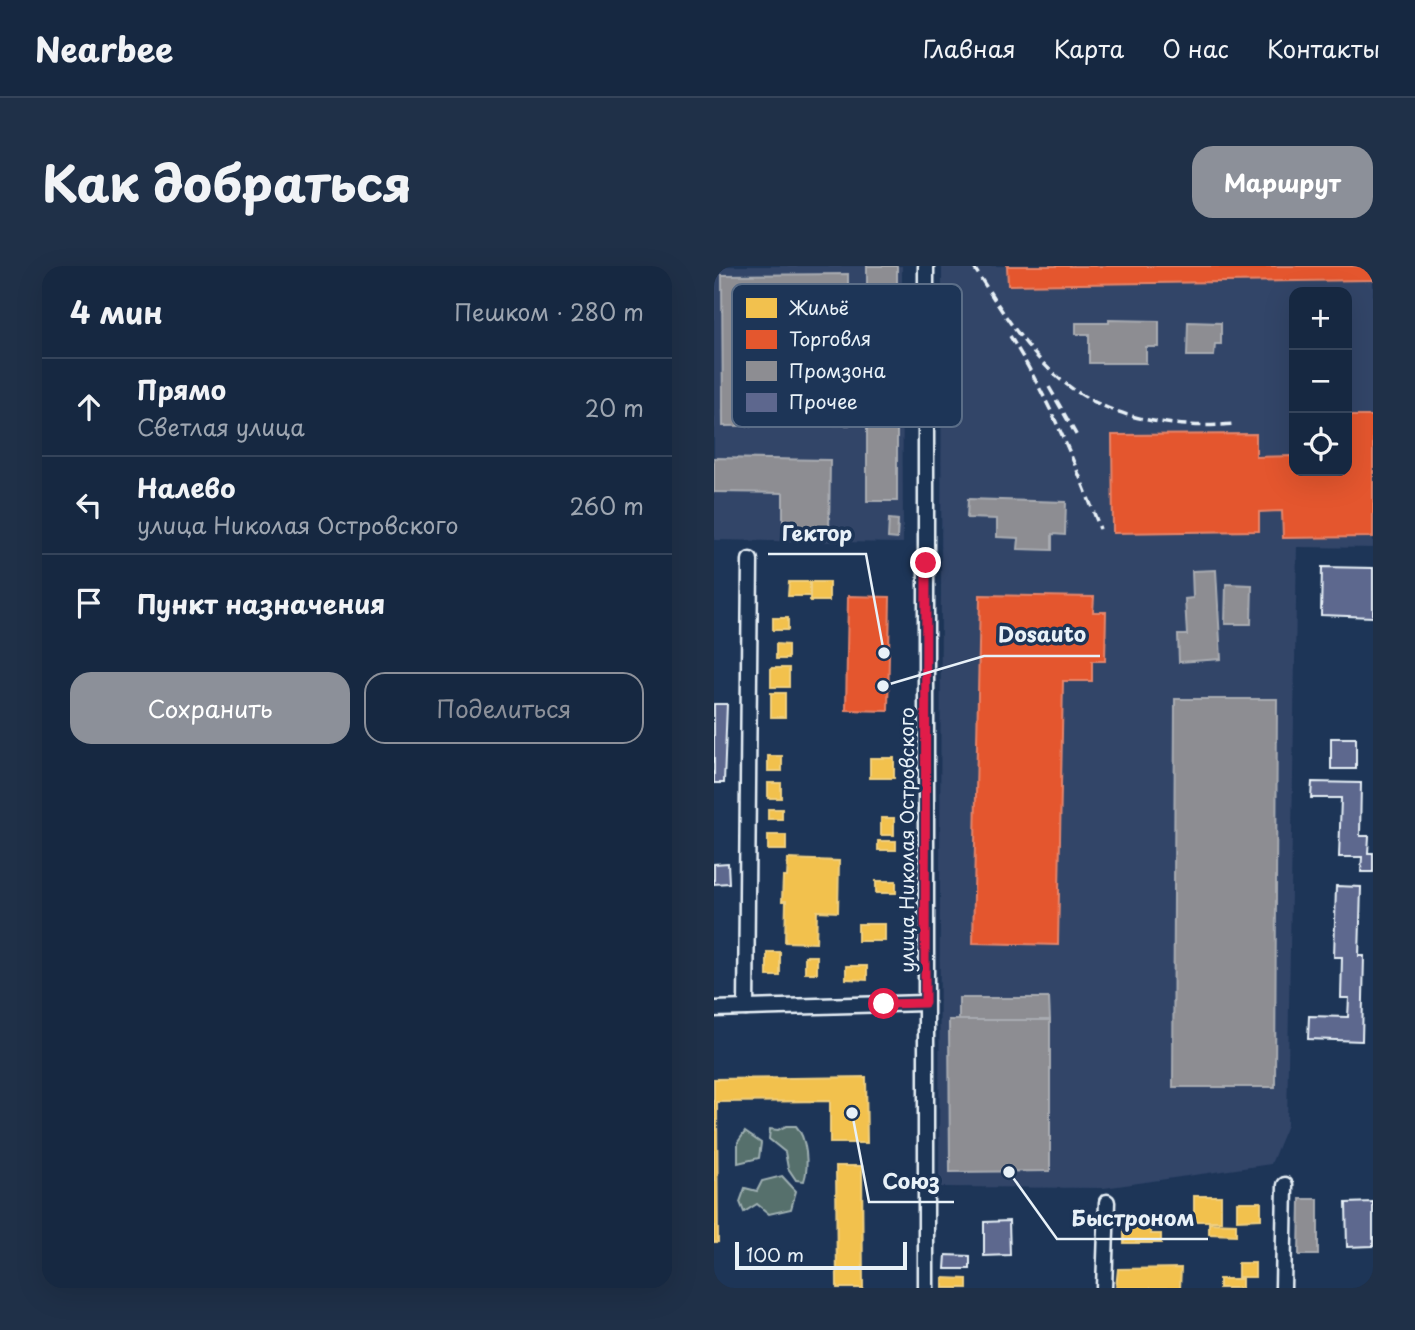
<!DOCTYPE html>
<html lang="ru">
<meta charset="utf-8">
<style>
:root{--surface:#162841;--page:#1f3048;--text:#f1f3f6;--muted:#9ea6b1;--line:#35445a;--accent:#8c9099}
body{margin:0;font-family:"Playpen Sans",sans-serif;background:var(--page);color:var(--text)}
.controls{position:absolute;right:21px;top:21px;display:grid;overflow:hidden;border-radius:14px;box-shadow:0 7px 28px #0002}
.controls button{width:63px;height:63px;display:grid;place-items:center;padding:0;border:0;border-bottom:2px solid var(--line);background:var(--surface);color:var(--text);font:35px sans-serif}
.scale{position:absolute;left:21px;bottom:18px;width:172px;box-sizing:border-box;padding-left:7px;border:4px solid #e8f1f8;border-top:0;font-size:19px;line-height:24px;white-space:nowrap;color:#e8f1f8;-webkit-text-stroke:5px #1d3557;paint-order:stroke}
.stop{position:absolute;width:21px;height:21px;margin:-16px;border:5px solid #e11d48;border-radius:50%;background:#fff}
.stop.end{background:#e11d48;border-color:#fff;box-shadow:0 2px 7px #0008}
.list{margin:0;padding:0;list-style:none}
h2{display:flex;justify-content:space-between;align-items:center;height:91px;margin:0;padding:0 28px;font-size:30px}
h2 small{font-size:23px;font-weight:400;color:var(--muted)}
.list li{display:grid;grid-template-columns:46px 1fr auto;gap:21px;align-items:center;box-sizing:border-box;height:98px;padding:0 28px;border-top:2px solid var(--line)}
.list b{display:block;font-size:26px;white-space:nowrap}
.list p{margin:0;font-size:23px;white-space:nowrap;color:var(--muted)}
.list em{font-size:23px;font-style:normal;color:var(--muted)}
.actions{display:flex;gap:14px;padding:21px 28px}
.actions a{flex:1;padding:16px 0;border:2px solid var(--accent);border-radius:21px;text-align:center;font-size:24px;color:var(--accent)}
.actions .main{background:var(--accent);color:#fff}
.icon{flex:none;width:38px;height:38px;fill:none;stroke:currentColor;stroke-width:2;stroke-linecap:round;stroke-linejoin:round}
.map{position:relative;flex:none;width:659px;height:1022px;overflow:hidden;border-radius:21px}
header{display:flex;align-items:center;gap:42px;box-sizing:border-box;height:98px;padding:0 35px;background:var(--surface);border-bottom:2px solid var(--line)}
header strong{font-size:33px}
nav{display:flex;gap:38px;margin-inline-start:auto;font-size:24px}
.intro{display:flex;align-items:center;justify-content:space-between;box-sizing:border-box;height:168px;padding:0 42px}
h1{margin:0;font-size:49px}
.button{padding:18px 32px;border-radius:21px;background:var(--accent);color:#fff;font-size:24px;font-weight:700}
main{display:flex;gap:42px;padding:0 42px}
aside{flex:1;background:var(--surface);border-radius:21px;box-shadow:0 7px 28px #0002}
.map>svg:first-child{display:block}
</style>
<header>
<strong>Nearbee</strong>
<nav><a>Главная</a><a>Карта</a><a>О нас</a><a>Контакты</a></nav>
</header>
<div class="intro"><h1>Как добраться</h1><a class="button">Маршрут</a></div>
<main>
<aside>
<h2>4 мин<small>Пешком · 280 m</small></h2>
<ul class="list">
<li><svg class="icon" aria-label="ahead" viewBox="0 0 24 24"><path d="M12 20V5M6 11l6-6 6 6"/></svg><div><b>Прямо</b><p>Светлая улица</p></div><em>20 m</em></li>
<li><svg class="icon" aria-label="left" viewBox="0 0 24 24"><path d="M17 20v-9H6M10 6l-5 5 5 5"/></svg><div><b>Налево</b><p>улица Николая Островского</p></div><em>260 m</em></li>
<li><svg class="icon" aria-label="arrive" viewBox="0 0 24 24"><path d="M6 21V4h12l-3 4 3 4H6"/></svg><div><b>Пункт назначения</b></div></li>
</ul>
<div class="actions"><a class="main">Сохранить</a><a>Поделиться</a></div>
</aside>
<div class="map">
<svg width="659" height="1022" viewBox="0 0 659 1022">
<rect width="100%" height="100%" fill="#1d3557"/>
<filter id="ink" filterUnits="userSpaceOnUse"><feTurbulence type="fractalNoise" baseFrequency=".0143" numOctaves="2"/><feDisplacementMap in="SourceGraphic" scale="14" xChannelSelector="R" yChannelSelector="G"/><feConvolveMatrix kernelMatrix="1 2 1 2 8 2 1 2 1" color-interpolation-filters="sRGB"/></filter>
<g filter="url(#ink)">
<g fill="#304468" fill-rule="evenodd">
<path d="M 0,0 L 188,0 L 189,277 L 0,274 Z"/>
<path d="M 228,0 L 659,0 L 659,282 L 583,281 L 573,859 L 557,898 L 390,922 L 225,921 ZM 580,26 L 633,26 L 633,205 L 580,205 Z"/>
</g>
<g fill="#566f6c" stroke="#9fb0b2" stroke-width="2">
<path d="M 72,860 L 82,860 C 93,872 95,900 90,915 L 82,914 L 74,902 L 71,886 L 55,873 L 56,863 L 64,864 Z"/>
<path d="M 31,866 L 47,877 L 45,892 L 24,897 L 24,876 Z"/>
<path d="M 68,910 L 82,925 L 77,943 L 55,948 L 43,938 L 30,946 L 26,936 L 31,922 L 43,925 L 48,915 Z"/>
</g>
<g fill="#f2c14e" stroke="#efcf81" stroke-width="2">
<path d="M 75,316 L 96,316 L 96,330 L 74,330 Z"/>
<rect x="96" y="316" width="19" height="19"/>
<rect x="59" y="352" width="15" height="12"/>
<path d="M 62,378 L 74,379 L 74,393 L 62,393 Z"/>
<rect x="57" y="402" width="18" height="19"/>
<rect x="57" y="427" width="14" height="24"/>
<rect x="54" y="490" width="14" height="15"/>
<rect x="156" y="492" width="24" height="20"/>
<rect x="54" y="517" width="13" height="15"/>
<rect x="54" y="543" width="14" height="10"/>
<rect x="167" y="552" width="13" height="17"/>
<rect x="54" y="569" width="18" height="15"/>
<rect x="164" y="575" width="18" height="9"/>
<path d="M 74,593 L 125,595 L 124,646 L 103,645 L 102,677 L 71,676 L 72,635 L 68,635 L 69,611 L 73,611 Z"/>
<rect x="162" y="615" width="20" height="12"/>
<rect x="144" y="658" width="27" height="17"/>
<rect x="53" y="686" width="13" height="24"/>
<rect x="91" y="690" width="12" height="17"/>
<path d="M 132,700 L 153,700 L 153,714 L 132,713 Z"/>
<path d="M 152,811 L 153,877 L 116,877 L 116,835 L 3,836 L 4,976 L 0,976 L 0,813 Z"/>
<path d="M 122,900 L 148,900 L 149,1022 L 123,1022 Z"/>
<rect x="480" y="930" width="27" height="25"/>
<path d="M 523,936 L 547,936 L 547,953 L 523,954 Z"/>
<path d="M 495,957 L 522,958 L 522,969 L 495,968 Z"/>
<path d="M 410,958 L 437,959 L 437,968 L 447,968 L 447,977 L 410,977 Z"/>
<rect x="524" y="997" width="17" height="14"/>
<path d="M 467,1002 L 466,1022 L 402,1022 L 404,1003 Z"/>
<path d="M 229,1012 L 253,1013 L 253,1022 L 229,1022 Z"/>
<rect x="505" y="1013" width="23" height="9"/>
</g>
<g fill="#e4572e" stroke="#e5856b" stroke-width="2">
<path d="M 293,0 L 659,0 L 659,14 L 294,19 Z"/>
<path d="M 633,150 L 659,150 L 659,271 L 569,272 L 568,245 L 545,246 L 545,265 L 399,267 L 398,169 L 542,168 L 542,191 L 580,190 L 580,205 L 633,205 Z"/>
<path d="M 266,329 L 380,331 L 379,346 L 392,346 L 391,395 L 378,395 L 378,415 L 349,415 L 344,679 L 259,677 Z"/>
<path d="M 134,330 L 176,331 L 174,445 L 132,444 Z"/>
</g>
<g fill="#8d8d92" stroke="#a8abb1" stroke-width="2">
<rect x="153" y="0" width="30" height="235"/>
<path d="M 134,8 L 135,159 L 9,160 L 8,9 Z"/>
<path d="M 395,54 L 445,55 L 445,81 L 432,81 L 432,97 L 375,97 L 375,68 L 362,68 L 362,57 L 395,57 Z"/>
<path d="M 474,56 L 507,57 L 507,78 L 501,78 L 500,90 L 473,90 Z"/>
<path d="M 0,192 L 116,194 L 115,270 L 69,269 L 69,227 L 0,226 Z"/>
<path d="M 254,233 L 352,236 L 351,269 L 338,268 L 338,284 L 304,283 L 305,272 L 283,271 L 283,253 L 253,252 Z"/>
<path d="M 175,253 L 184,254 L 183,273 L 174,272 Z"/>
<path d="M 502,304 L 507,393 L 465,396 L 464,369 L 473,369 L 471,333 L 479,332 L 478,305 Z"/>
<path d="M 512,318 L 538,319 L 537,358 L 511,358 Z"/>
<path d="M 461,433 L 563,433 L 561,821 L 459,821 Z"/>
<path d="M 245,732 L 335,732 L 336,754 L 245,754 Z"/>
<path d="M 235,754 L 336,754 L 336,905 L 236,906 Z"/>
<path d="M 586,933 L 604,933 L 604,989 L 585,989 Z"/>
</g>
<g fill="#5d678e" stroke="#e8f1f8" stroke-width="2">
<path d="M 608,301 L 659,302 L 659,351 L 607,349 Z"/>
<path d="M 0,438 L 13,438 L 10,517 L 0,517 Z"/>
<rect x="617" y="472" width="25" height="31"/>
<path d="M 598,516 L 647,517 L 646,570 L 655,570 L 654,587 L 659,587 L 659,606 L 647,606 L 648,591 L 625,591 L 627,532 L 597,532 Z"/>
<path d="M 14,597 L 15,617 L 0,618 L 0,598 Z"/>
<path d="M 622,620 L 647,621 L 645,690 L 650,690 L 648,775 L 594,773 L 595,750 L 634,751 L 635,732 L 627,732 L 628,691 L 620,691 Z"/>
<path d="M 659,936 L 659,980 L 633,981 L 632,937 Z"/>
<path d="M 295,955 L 296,989 L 270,990 L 270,956 Z"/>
<path d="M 232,989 L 256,990 L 256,1003 L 231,1003 Z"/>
</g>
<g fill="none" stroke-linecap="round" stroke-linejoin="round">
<defs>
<g id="minor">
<path d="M 212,0 L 212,1022"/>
<path d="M 32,742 L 36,294"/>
<path d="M 0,743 L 211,737"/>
<path d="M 390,1022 L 393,936"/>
<path d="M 569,1022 L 571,919"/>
</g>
</defs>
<use href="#minor" stroke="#e8f1f8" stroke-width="19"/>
<use href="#minor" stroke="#1d3557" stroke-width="14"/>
<g stroke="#e8f1f8" stroke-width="3.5" stroke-dasharray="10 5" stroke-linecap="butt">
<path d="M 259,0 C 282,36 305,74 336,104 C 384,152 456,164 521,158"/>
<path d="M 296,70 C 334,131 361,196 386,263"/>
<path d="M 335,121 L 364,172"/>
</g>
</g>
</g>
<g fill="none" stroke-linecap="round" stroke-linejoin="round" filter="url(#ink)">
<path stroke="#e11d48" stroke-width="9" d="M 170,738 L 211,737 L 212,297"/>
</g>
<g text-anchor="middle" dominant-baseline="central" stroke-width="7" stroke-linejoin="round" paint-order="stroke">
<g font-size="19" fill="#e8f1f8" stroke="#1d3557">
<text transform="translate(192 574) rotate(-90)">улица Николая Островского</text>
</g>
</g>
<rect x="18" y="18" width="230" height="143" rx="10" fill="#1d3557" stroke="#5a6d87" stroke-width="2"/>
<rect x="32" y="32" width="31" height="20" fill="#f2c14e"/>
<rect x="32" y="64" width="31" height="19" fill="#e4572e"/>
<rect x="32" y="95" width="31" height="20" fill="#8d8d92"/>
<rect x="32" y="127" width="31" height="19" fill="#5d678e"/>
<g font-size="19" fill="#e8f1f8">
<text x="75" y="49">Жильё</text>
<text x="75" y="80">Торговля</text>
<text x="75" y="112">Промзона</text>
<text x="75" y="143">Прочее</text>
</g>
<path fill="none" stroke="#e8f1f8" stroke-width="2.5" d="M170 387L152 288H54M169 420L270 390H386M138 847L155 936H240M295 906L343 973H494"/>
<g fill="#e8f1f8" stroke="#1d3557" stroke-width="2.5">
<circle cx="170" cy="387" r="7"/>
<circle cx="169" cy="420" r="7"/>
<circle cx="138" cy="847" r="7"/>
<circle cx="295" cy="906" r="7"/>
</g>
<g font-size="21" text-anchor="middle" font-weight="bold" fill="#e8f1f8" stroke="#1d3557" stroke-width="7" stroke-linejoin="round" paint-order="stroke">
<text x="103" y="275">Гектор</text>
<text x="328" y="376">Dosauto</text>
<text x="197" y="923">Союз</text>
<text x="419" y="960">Быстроном</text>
</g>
</svg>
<div class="controls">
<button>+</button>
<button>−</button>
<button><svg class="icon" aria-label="locate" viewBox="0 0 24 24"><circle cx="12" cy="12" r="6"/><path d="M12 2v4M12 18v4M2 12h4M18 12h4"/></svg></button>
</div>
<div class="scale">100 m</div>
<div class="stop" style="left:170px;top:738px"></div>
<div class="stop end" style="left:212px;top:297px"></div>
</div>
</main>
